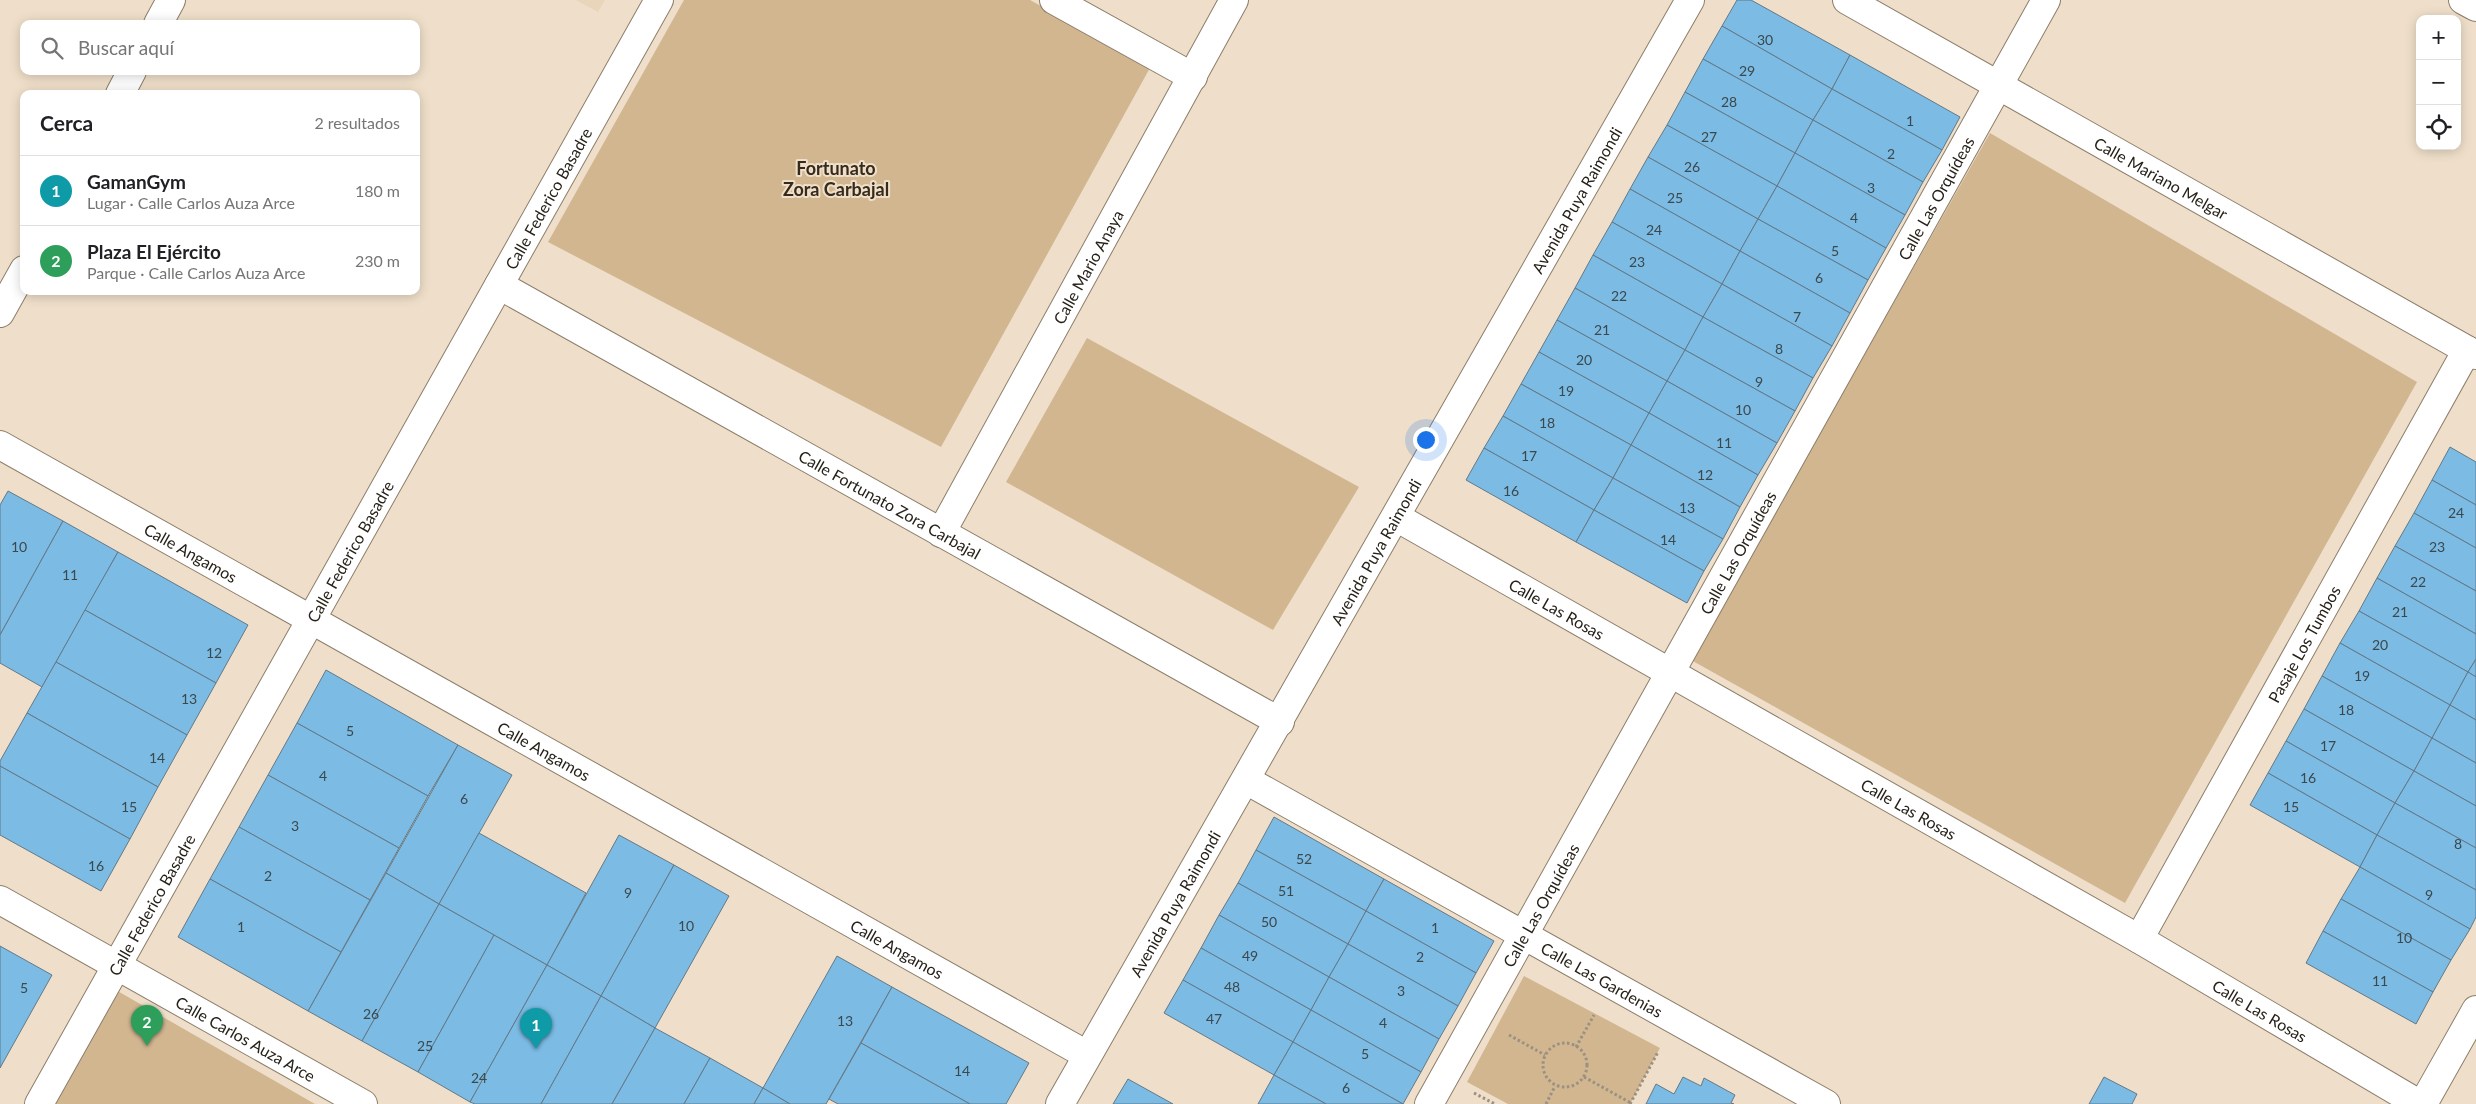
<!DOCTYPE html>
<html lang="es">
<meta charset="utf-8">
<style>
:root{--surface:#fff;--page:#f6f6f6;--text:#202124;--muted:#757577;--line:#e0e0e0;--accent:#111827}
body{margin:0;font-family:Lato,sans-serif;background:var(--page);color:var(--text)}
.controls{position:absolute;right:15px;top:15px;display:grid;overflow:hidden;border-radius:10px;box-shadow:0 2px 12px #0003}
.controls button{width:45px;height:45px;display:grid;place-items:center;padding:0;border:0;border-bottom:1px solid var(--line);background:var(--surface);color:var(--text);font:25px sans-serif}
.you{position:absolute;left:1425px;top:439px;width:18px;height:18px;margin:-12px;border:4px solid #fff;border-radius:50%;background:#1a73e8;box-shadow:0 0 0 8px #1a73e833}
.badge{display:grid;place-items:center;width:32px;height:32px;border-radius:50%;background:var(--accent);color:#fff;font-size:16px;font-weight:700}
.pin{position:absolute;translate:-50% -41px;filter:drop-shadow(0 1px 2px #0008)}
.pin::after{content:'';position:absolute;top:26px;width:18px;height:15px;background:inherit;clip-path:polygon(0 0,100% 0,50% 100%)}
.list{margin:0;padding:0;list-style:none}
h2{display:flex;justify-content:space-between;align-items:center;height:65px;margin:0;padding:0 20px;font-size:21px}
h2 small{font-size:16px;font-weight:400;color:var(--muted)}
.list li{display:grid;grid-template-columns:32px 1fr auto;gap:15px;align-items:center;box-sizing:border-box;height:70px;padding:0 20px;border-top:1px solid var(--line)}
.list b{display:block;font-size:19px;white-space:nowrap}
.list p{margin:0;font-size:16px;white-space:nowrap;color:var(--muted)}
.list em{font-size:16px;font-style:normal;color:var(--muted)}
.icon{flex:none;width:28px;height:28px;fill:none;stroke:currentColor;stroke-width:2;stroke-linecap:round;stroke-linejoin:round}
.map{position:relative;flex:none;width:2476px;height:1104px;overflow:hidden}
.search{position:absolute;background:var(--surface);box-shadow:0 2px 12px #0003;left:20px;top:20px;width:400px;height:55px;display:flex;align-items:center;gap:12px;box-sizing:border-box;padding:0 18px;border-radius:10px;color:var(--muted);font-size:19px}
.panel{position:absolute;background:var(--surface);box-shadow:0 2px 12px #0003;left:20px;top:90px;width:400px;height:205px;border-radius:10px}
.map>svg:first-child{display:block}
</style>
<div class="map">
<svg width="2476" height="1104" viewBox="0 0 2476 1104">
<rect width="100%" height="100%" fill="#efdfca"/>
<path fill="#e9d5b9" d="M 576,0 L 605,0 L 598,12 Z"/>
<g fill="#d1b690">
<path d="M 684,0 L 1030,0 L 1151,66 L 941,447 L 548,242 Z"/>
<path d="M 1990,133 L 2417,382 L 2125,903 L 1691,660 Z"/>
<path d="M 1087,338 L 1359,487 L 1273,630 L 1006,482 Z"/>
<path d="M 1524,976 L 1660,1048 L 1630,1104 L 1508,1104 L 1467,1082 Z"/>
<path d="M 114,989 L 315,1104 L 48,1104 Z"/>
</g>
<g fill="#7bbbe4" stroke="#637987">
<path d="M 1737,0 L 1751,0 L 1850,55 L 1832,89 L 1722,26 Z"/>
<path d="M 1722,26 L 1832,89 L 1813,120 L 1703,59 Z"/>
<path d="M 1850,55 L 1960,117 L 1942,150 L 1832,89 Z"/>
<path d="M 1703,59 L 1813,120 L 1795,153 L 1685,92 Z"/>
<path d="M 1832,89 L 1942,150 L 1923,182 L 1813,120 Z"/>
<path d="M 1685,92 L 1795,153 L 1777,186 L 1667,125 Z"/>
<path d="M 1813,120 L 1923,182 L 1905,215 L 1795,153 Z"/>
<path d="M 1667,125 L 1777,186 L 1758,219 L 1648,157 Z"/>
<path d="M 1795,153 L 1905,215 L 1886,248 L 1777,186 Z"/>
<path d="M 1648,157 L 1758,219 L 1740,251 L 1630,189 Z"/>
<path d="M 1777,186 L 1886,248 L 1868,280 L 1758,219 Z"/>
<path d="M 1630,189 L 1740,251 L 1722,284 L 1612,222 Z"/>
<path d="M 1758,219 L 1868,280 L 1850,313 L 1740,251 Z"/>
<path d="M 1612,222 L 1722,284 L 1703,317 L 1593,255 Z"/>
<path d="M 1740,251 L 1850,313 L 1832,346 L 1722,284 Z"/>
<path d="M 1593,255 L 1703,317 L 1685,350 L 1575,288 Z"/>
<path d="M 1722,284 L 1832,346 L 1813,378 L 1703,317 Z"/>
<path d="M 1575,288 L 1685,350 L 1667,381 L 1557,320 Z"/>
<path d="M 1703,317 L 1813,378 L 1795,411 L 1685,350 Z"/>
<path d="M 1557,320 L 1667,381 L 1649,413 L 1539,352 Z"/>
<path d="M 1685,350 L 1795,411 L 1777,443 L 1667,381 Z"/>
<path d="M 1539,352 L 1649,413 L 1631,445 L 1521,384 Z"/>
<path d="M 1667,381 L 1777,443 L 1758,475 L 1649,413 Z"/>
<path d="M 1521,384 L 1631,445 L 1613,478 L 1503,416 Z"/>
<path d="M 1649,413 L 1758,475 L 1740,507 L 1631,445 Z"/>
<path d="M 1503,416 L 1613,478 L 1594,510 L 1484,448 Z"/>
<path d="M 1631,445 L 1740,507 L 1723,539 L 1613,478 Z"/>
<path d="M 2450,447 L 2476,462 L 2476,505 L 2432,480 Z"/>
<path d="M 1484,448 L 1594,510 L 1576,542 L 1466,480 Z"/>
<path d="M 1613,478 L 1723,539 L 1704,571 L 1594,510 Z"/>
<path d="M 2432,480 L 2476,505 L 2476,548 L 2414,513 Z"/>
<path d="M 8,491 L 63,521 L 0,635 L 0,505 Z"/>
<path d="M 1594,510 L 1704,571 L 1687,603 L 1576,542 Z"/>
<path d="M 2414,513 L 2476,548 L 2476,591 L 2395,546 Z"/>
<path d="M 63,521 L 118,552 L 42,687 L 0,663 L 0,635 Z"/>
<path d="M 2395,546 L 2476,591 L 2476,634 L 2377,578 Z"/>
<path d="M 118,552 L 248,625 L 216,683 L 85,610 Z"/>
<path d="M 2377,578 L 2476,634 L 2476,659 L 2468,672 L 2359,611 Z"/>
<path d="M 85,610 L 216,683 L 187,735 L 56,662 Z"/>
<path d="M 2359,611 L 2468,672 L 2450,705 L 2340,643 Z"/>
<path d="M 2340,643 L 2450,705 L 2432,738 L 2322,676 Z"/>
<path d="M 2476,659 L 2476,677 L 2468,672 Z"/>
<path d="M 56,662 L 187,735 L 158,787 L 27,713 Z"/>
<path d="M 326,670 L 458,745 L 428,796 L 297,723 Z"/>
<path d="M 2468,672 L 2476,677 L 2476,720 L 2450,705 Z"/>
<path d="M 2322,676 L 2432,738 L 2414,771 L 2304,709 Z"/>
<path d="M 2450,705 L 2476,720 L 2476,763 L 2432,738 Z"/>
<path d="M 2304,709 L 2414,771 L 2395,803 L 2286,741 Z"/>
<path d="M 27,713 L 158,787 L 130,839 L 0,766 L 0,761 Z"/>
<path d="M 297,723 L 428,796 L 399,848 L 268,775 Z"/>
<path d="M 2432,738 L 2476,763 L 2476,806 L 2414,771 Z"/>
<path d="M 2286,741 L 2395,803 L 2377,835 L 2268,773 Z"/>
<path d="M 458,745 L 512,775 L 439,904 L 386,873 Z"/>
<path d="M 0,766 L 130,839 L 101,891 L 0,835 Z"/>
<path d="M 2414,771 L 2476,806 L 2476,848 L 2395,803 Z"/>
<path d="M 2268,773 L 2377,835 L 2360,867 L 2250,805 Z"/>
<path d="M 268,775 L 399,848 L 370,900 L 239,827 Z"/>
<path d="M 2395,803 L 2476,848 L 2476,890 L 2377,835 Z"/>
<path d="M 1274,817 L 1384,879 L 1366,911 L 1256,850 Z"/>
<path d="M 239,827 L 370,900 L 341,952 L 210,879 Z"/>
<path d="M 479,833 L 586,893 L 547,965 L 439,904 Z"/>
<path d="M 619,835 L 674,865 L 601,996 L 547,965 Z"/>
<path d="M 2377,835 L 2476,890 L 2476,917 L 2470,929 L 2360,867 Z"/>
<path d="M 1256,850 L 1366,911 L 1348,944 L 1238,883 Z"/>
<path d="M 674,865 L 729,896 L 655,1028 L 601,996 Z"/>
<path d="M 2360,867 L 2470,929 L 2451,960 L 2341,899 Z"/>
<path d="M 386,873 L 439,904 L 362,1041 L 308,1011 Z"/>
<path d="M 210,879 L 341,952 L 308,1011 L 178,937 Z"/>
<path d="M 1384,879 L 1494,941 L 1476,973 L 1366,911 Z"/>
<path d="M 1238,883 L 1348,944 L 1329,977 L 1219,915 Z"/>
<path d="M 2341,899 L 2451,960 L 2433,992 L 2323,931 Z"/>
<path d="M 439,904 L 494,935 L 418,1072 L 362,1041 Z"/>
<path d="M 1366,911 L 1476,973 L 1458,1006 L 1348,944 Z"/>
<path d="M 1219,915 L 1329,977 L 1311,1010 L 1201,948 Z"/>
<path d="M 2323,931 L 2433,992 L 2416,1024 L 2306,963 Z"/>
<path d="M 494,935 L 547,965 L 470,1102 L 418,1072 Z"/>
<path d="M 1348,944 L 1458,1006 L 1439,1039 L 1329,977 Z"/>
<path d="M 0,946 L 52,975 L 0,1068 Z"/>
<path d="M 1201,948 L 1311,1010 L 1293,1042 L 1183,980 Z"/>
<path d="M 837,956 L 892,987 L 826,1104 L 790,1104 L 763,1088 Z"/>
<path d="M 547,965 L 601,996 L 541,1104 L 475,1104 L 470,1102 Z"/>
<path d="M 1329,977 L 1439,1039 L 1421,1072 L 1311,1010 Z"/>
<path d="M 1183,980 L 1293,1042 L 1274,1075 L 1164,1013 Z"/>
<path d="M 892,987 L 1029,1063 L 1006,1104 L 970,1104 L 861,1043 Z"/>
<path d="M 601,996 L 655,1028 L 612,1104 L 541,1104 Z"/>
<path d="M 1311,1010 L 1421,1072 L 1403,1104 L 1293,1042 Z"/>
<path d="M 655,1028 L 710,1058 L 684,1104 L 612,1104 Z"/>
<path d="M 1293,1042 L 1403,1104 L 1326,1104 L 1274,1075 Z"/>
<path d="M 861,1043 L 970,1104 L 838,1104 L 829,1099 Z"/>
<path d="M 710,1058 L 763,1088 L 754,1104 L 684,1104 Z"/>
<path d="M 1274,1075 L 1326,1104 L 1258,1104 Z"/>
<path d="M 1683,1077 L 1701,1086 L 1704,1078 L 1735,1095 L 1731,1103 L 1734,1104 L 1646,1104 L 1656,1084 L 1674,1094 Z"/>
<path d="M 2104,1077 L 2137,1094 L 2132,1104 L 2089,1104 Z"/>
<path d="M 1128,1079 L 1173,1104 L 1113,1104 Z"/>
<path d="M 763,1088 L 790,1104 L 754,1104 Z"/>
</g>
<g fill="none" stroke-linecap="round" stroke-linejoin="round">
<defs>
<g id="minor">
<path d="M 1054,0 L 1193,77"/>
<path id="s1" d="M 1847,0 L 2476,355"/>
<path d="M 2463,0 L 2476,7"/>
<path d="M 158,24 L 171,0"/>
<path d="M 120,94 L 132,71"/>
<path id="s2" d="M 499,285 L 1280,722"/>
<path d="M 0,313 L 24,270"/>
<path id="s3" d="M 0,445 L 1087,1055"/>
<path id="s4" d="M 1396,517 L 2139,939 L 2419,1104"/>
<path id="s5" d="M 941,533 L 1234,0"/>
<path id="s6" d="M 1246,780 L 1826,1104"/>
<path id="s7" d="M 0,900 L 363,1104"/>
<path id="s8" d="M 2139,939 L 2467,350"/>
<path id="s9" d="M 39,1104 L 659,0"/>
<path id="s10" d="M 1429,1104 L 2046,0"/>
</g>
<g id="tertiary">
<path id="s11" d="M 1060,1104 L 1690,0"/>
<path d="M 2423,1104 L 2476,1010"/>
</g>
</defs>
<use href="#minor" stroke="#8c7e6a" stroke-width="30"/>
<use href="#tertiary" stroke="#8c7e6a" stroke-width="30"/>
<g stroke="#9c9081" stroke-width="3" stroke-dasharray="2.5 2.5" stroke-linecap="butt">
<path d="M 1509,1035 L 1545,1055"/>
<circle cx="1565" cy="1065" r="22"/>
<path d="M 1576,1047 L 1594,1015"/>
<path d="M 1584,1077 L 1631,1103"/>
<path d="M 1474,1093 L 1495,1104"/>
<path d="M 1546,1104 L 1555,1086"/>
<path d="M 1630,1104 L 1658,1052"/>
</g>
<use href="#minor" stroke="#fff" stroke-width="28"/>
<use href="#tertiary" stroke="#fff" stroke-width="28"/>
</g>
<g text-anchor="middle" dominant-baseline="central" stroke-width="4" stroke-linejoin="round" paint-order="stroke">
<g font-size="14" fill="#3b484c">
<text x="1765" y="39">30</text>
<text x="1747" y="70">29</text>
<text x="1729" y="101">28</text>
<text x="1910" y="120">1</text>
<text x="1709" y="136">27</text>
<text x="1891" y="153">2</text>
<text x="1692" y="166">26</text>
<text x="1871" y="187">3</text>
<text x="1675" y="197">25</text>
<text x="1854" y="217">4</text>
<text x="1654" y="229">24</text>
<text x="1835" y="250">5</text>
<text x="1637" y="261">23</text>
<text x="1819" y="277">6</text>
<text x="1619" y="295">22</text>
<text x="1797" y="316">7</text>
<text x="1602" y="329">21</text>
<text x="1779" y="348">8</text>
<text x="1584" y="359">20</text>
<text x="1759" y="381">9</text>
<text x="1566" y="390">19</text>
<text x="1743" y="409">10</text>
<text x="1547" y="422">18</text>
<text x="1724" y="442">11</text>
<text x="1529" y="455">17</text>
<text x="1705" y="474">12</text>
<text x="1511" y="490">16</text>
<text x="1687" y="507">13</text>
<text x="2456" y="512">24</text>
<text x="1668" y="539">14</text>
<text x="19" y="546">10</text>
<text x="2437" y="546">23</text>
<text x="70" y="574">11</text>
<text x="2418" y="581">22</text>
<text x="2400" y="611">21</text>
<text x="2380" y="644">20</text>
<text x="214" y="652">12</text>
<text x="2362" y="675">19</text>
<text x="189" y="698">13</text>
<text x="2346" y="709">18</text>
<text x="350" y="730">5</text>
<text x="2328" y="745">17</text>
<text x="157" y="757">14</text>
<text x="323" y="775">4</text>
<text x="2308" y="777">16</text>
<text x="464" y="798">6</text>
<text x="129" y="806">15</text>
<text x="2291" y="806">15</text>
<text x="295" y="825">3</text>
<text x="2458" y="843">8</text>
<text x="1304" y="858">52</text>
<text x="96" y="865">16</text>
<text x="268" y="875">2</text>
<text x="1286" y="890">51</text>
<text x="628" y="892">9</text>
<text x="2429" y="894">9</text>
<text x="1269" y="921">50</text>
<text x="686" y="925">10</text>
<text x="241" y="926">1</text>
<text x="1435" y="927">1</text>
<text x="2404" y="937">10</text>
<text x="1250" y="955">49</text>
<text x="1420" y="956">2</text>
<text x="2380" y="980">11</text>
<text x="1232" y="986">48</text>
<text x="24" y="987">5</text>
<text x="1401" y="990">3</text>
<text x="371" y="1013">26</text>
<text x="1214" y="1018">47</text>
<text x="845" y="1020">13</text>
<text x="1383" y="1022">4</text>
<text x="425" y="1045">25</text>
<text x="1365" y="1053">5</text>
<text x="962" y="1070">14</text>
<text x="479" y="1077">24</text>
<text x="1346" y="1087">6</text>
</g>
<g font-size="16" fill="#262119" stroke="#efdfca">
<text stroke="none"><textPath href="#s1" startOffset="361">Calle Mariano Melgar</textPath></text>
<text stroke="none"><textPath href="#s10" startOffset="1038">Calle Las Orquídeas</textPath></text>
<text stroke="none"><textPath href="#s9" startOffset="1039">Calle Federico Basadre</textPath></text>
<text stroke="none"><textPath href="#s11" startOffset="1041">Avenida Puya Raimondi</textPath></text>
<text stroke="none"><textPath href="#s5" startOffset="304">Calle Mario Anaya</textPath></text>
<text stroke="none"><textPath href="#s2" startOffset="448">Calle Fortunato Zora Carbajal</textPath></text>
<text stroke="none"><textPath href="#s3" startOffset="219">Calle Angamos</textPath></text>
<text stroke="none"><textPath href="#s9" startOffset="634">Calle Federico Basadre</textPath></text>
<text stroke="none"><textPath href="#s10" startOffset="632">Calle Las Orquídeas</textPath></text>
<text stroke="none"><textPath href="#s11" startOffset="636">Avenida Puya Raimondi</textPath></text>
<text stroke="none"><textPath href="#s4" startOffset="185">Calle Las Rosas</textPath></text>
<text stroke="none"><textPath href="#s8" startOffset="338">Pasaje Los Tumbos</textPath></text>
<text stroke="none"><textPath href="#s3" startOffset="624">Calle Angamos</textPath></text>
<text stroke="none"><textPath href="#s4" startOffset="590">Calle Las Rosas</textPath></text>
<text stroke="none"><textPath href="#s11" startOffset="231">Avenida Puya Raimondi</textPath></text>
<text stroke="none"><textPath href="#s9" startOffset="229">Calle Federico Basadre</textPath></text>
<text stroke="none"><textPath href="#s10" startOffset="228">Calle Las Orquídeas</textPath></text>
<text stroke="none"><textPath href="#s3" startOffset="1029">Calle Angamos</textPath></text>
<text stroke="none"><textPath href="#s6" startOffset="408">Calle Las Gardenias</textPath></text>
<text stroke="none"><textPath href="#s4" startOffset="995">Calle Las Rosas</textPath></text>
<text stroke="none"><textPath href="#s7" startOffset="282">Calle Carlos Auza Arce</textPath></text>
</g>
<g font-size="18" font-weight="bold" fill="#362b1a" stroke="#efdfca">
<text x="836" y="168">Fortunato<tspan x="836" dy="21">Zora Carbajal</tspan></text>
</g>
</g>
</svg>
<div class="controls">
<button>+</button>
<button>−</button>
<button><svg class="icon" aria-label="locate" viewBox="0 0 24 24"><circle cx="12" cy="12" r="6"/><path d="M12 2v4M12 18v4M2 12h4M18 12h4"/></svg></button>
</div>
<div class="you"></div>
<div class="pin badge" style="left:536px;top:1049px;background:#0f9aa8">1</div>
<div class="pin badge" style="left:147px;top:1046px;background:#2e9e5b">2</div>
<div class="search"><svg class="icon" aria-label="search" viewBox="0 0 24 24"><circle cx="10" cy="10" r="6"/><path d="M15 15l6 6"/></svg>Buscar aquí</div>
<section class="panel">
<h2>Cerca<small>2 resultados</small></h2>
<ul class="list">
<li><span class="badge" style="background:#0f9aa8">1</span><div><b>GamanGym</b><p>Lugar · Calle Carlos Auza Arce</p></div><em>180 m</em></li>
<li><span class="badge" style="background:#2e9e5b">2</span><div><b>Plaza El Ejército</b><p>Parque · Calle Carlos Auza Arce</p></div><em>230 m</em></li>
</ul>
</section>
</div>
